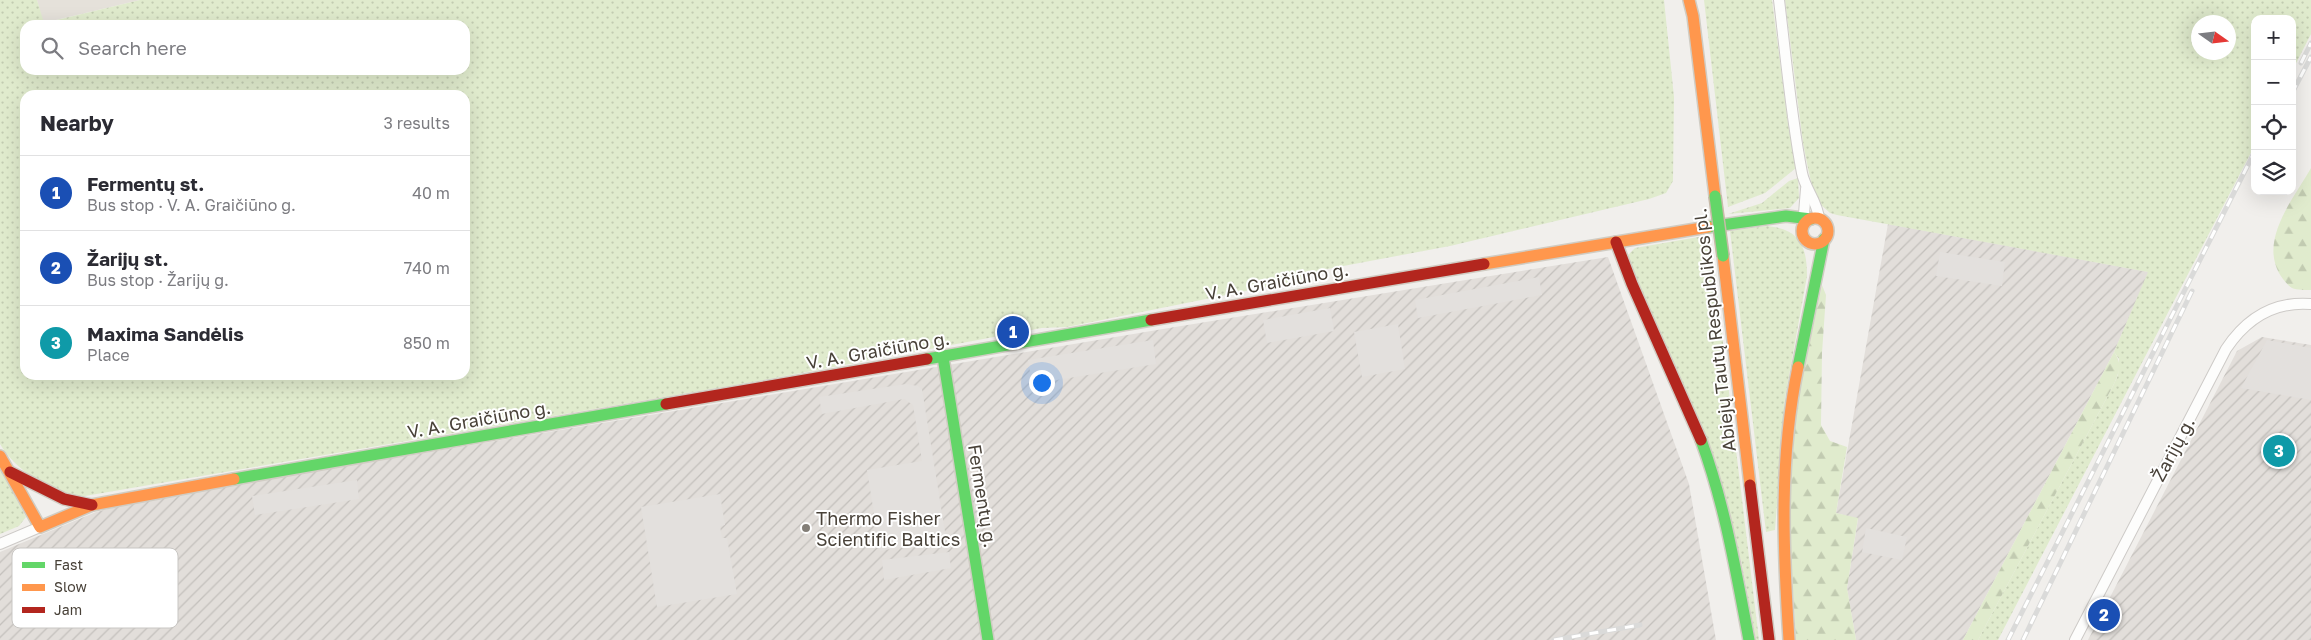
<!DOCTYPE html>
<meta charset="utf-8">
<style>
:root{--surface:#fff;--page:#f7f7f7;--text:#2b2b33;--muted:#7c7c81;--line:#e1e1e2;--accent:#2563eb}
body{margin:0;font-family:"Golos Text",sans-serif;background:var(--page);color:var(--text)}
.controls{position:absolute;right:15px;top:15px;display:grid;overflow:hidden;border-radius:10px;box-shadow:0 5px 20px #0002}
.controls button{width:45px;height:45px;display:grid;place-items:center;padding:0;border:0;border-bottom:1px solid var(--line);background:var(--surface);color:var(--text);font:25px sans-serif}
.compass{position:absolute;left:2191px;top:15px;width:45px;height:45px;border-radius:50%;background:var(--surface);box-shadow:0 5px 20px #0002;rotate:104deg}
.you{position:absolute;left:1041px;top:382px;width:18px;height:18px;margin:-12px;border:4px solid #fff;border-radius:50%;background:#1a73e8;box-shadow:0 0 0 8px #1a73e833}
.badge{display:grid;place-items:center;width:32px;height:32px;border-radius:50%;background:var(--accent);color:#fff;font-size:16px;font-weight:700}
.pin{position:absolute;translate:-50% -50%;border:2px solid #fff;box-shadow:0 1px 5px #0006}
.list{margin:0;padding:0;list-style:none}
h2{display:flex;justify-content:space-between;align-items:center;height:65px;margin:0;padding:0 20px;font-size:21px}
h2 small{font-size:16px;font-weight:400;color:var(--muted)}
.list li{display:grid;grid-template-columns:32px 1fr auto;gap:15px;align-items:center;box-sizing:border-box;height:75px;padding:0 20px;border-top:1px solid var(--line)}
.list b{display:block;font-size:19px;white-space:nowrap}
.list p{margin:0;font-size:16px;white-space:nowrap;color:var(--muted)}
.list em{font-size:16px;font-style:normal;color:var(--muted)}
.icon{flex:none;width:28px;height:28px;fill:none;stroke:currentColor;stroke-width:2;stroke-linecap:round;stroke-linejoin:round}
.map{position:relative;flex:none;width:2311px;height:640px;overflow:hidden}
.search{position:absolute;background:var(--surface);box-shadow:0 5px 20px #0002;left:20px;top:20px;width:450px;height:55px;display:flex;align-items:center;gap:12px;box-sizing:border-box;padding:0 18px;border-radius:15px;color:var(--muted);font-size:19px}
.panel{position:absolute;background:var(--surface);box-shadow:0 5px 20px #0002;left:20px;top:90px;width:450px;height:290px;border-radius:15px}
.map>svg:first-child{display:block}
</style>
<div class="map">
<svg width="2311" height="640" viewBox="0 0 2311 640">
<defs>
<pattern id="industrial-furrows" width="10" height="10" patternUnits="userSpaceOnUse" patternTransform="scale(1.25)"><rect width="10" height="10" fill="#e2deda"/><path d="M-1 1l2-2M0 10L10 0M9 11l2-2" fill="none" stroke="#c3c0bc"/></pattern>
<pattern id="grass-dots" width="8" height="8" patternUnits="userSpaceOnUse" patternTransform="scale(1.25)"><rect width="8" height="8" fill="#e0ebcd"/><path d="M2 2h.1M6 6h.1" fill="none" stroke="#c2cbb1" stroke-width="1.8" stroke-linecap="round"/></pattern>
<pattern id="forest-firs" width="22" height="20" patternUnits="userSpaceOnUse" patternTransform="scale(1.25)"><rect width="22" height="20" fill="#e0ebcd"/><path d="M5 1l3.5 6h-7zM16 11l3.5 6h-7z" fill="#c2cbb1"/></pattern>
</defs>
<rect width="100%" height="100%" fill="#f1efec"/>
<path fill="#e5e1da" d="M 37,0 L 140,0 L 43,23 Z"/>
<g fill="url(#industrial-furrows)">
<path d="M 1888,224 L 2149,272 L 2114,352 L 1963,640 L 1856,640 L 1847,588 L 1858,519 L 1836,513 Z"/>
<path d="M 1608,257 L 1689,484 L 1716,640 L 0,640 L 0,552 L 96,512 L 149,499 L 1169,328 Z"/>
<path d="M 2262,337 L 2311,345 L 2311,640 L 2088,640 L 2237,351 Z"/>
</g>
<g fill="url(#grass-dots)" fill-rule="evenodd">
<path d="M 0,0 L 37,0 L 44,23 L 140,0 L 1664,0 L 1674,97 L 1673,181 L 1666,193 L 1649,199 L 1450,246 L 1322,270 L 1305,279 L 1067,327 L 1042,328 L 764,380 L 79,497 C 48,490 16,471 0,444 ZM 25,25 L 465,25 L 465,70 L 25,70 ZM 25,95 L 465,95 L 465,375 L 25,375 Z"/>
<path d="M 1704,0 L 1772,0 L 1788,123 L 1796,168 L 1765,193 L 1728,207 Z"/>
<path d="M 1785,0 L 2311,0 L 2311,34 L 2292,71 L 2292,19 L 2255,19 L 2255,145 L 1998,640 L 1978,640 L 2113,386 L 2118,375 L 2119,359 L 2114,352 L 2148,272 L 1837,215 L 1830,213 L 1819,203 L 1814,194 L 1809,173 L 1803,143 ZM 2198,22 L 2228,22 L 2228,52 L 2198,52 Z"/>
<path d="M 1798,178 L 1799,198 L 1790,208 L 1728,214 L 1762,203 L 1789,181 Z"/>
<path d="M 1767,226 C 1799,229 1807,245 1807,276 L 1785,398 L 1775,530 L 1766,532 L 1730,231 Z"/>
<path d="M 1710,235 L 1759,640 L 1756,640 L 1741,560 L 1628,255 L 1635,248 Z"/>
<path d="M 0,468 L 26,517 L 19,526 L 0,534 Z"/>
</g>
<g fill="url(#forest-firs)">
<path d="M 2311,168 L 2311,290 C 2305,290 2297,290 2292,288 C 2287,285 2282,278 2279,273 C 2260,238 2294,198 2311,168 Z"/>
<path d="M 1822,285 L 1826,295 L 1822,353 L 1821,425 L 1830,441 L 1847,447 L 1836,513 L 1858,518 L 1847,588 L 1856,640 L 1796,640 L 1788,507 L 1798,395 Z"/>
<path d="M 2114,352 C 2123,364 2119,373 2113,386 L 1978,640 L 1963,640 Z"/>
</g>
<g fill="#e3e0dd">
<path d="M 1940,252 L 2005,262 L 2002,286 L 1936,276 Z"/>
<path d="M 1539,277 L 1542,295 L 1418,318 L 1415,300 Z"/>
<path d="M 1330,308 L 1334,331 L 1267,343 L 1263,320 Z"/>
<path d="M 1398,324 L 1405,369 L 1362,377 L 1354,332 Z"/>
<path d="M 1153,340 L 1156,364 L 1032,384 L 1028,360 Z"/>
<path d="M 2267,340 L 2311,348 L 2311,400 L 2241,388 Z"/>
<path d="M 906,384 L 918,386 L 922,389 L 946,538 L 880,551 L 867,470 L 922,461 L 913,405 L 904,399 L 822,414 L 819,397 Z"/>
<path d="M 357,480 L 359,499 L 255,515 L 252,496 Z"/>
<path d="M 720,494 L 725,525 L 720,526 L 722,538 L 727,538 L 737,594 L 657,607 L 641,507 Z"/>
<path d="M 1866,528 L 1907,537 L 1902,560 L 1862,552 Z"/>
<path d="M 949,552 L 951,568 L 884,580 L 882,560 Z"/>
</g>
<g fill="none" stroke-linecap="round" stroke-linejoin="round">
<defs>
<g id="street">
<path d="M 1779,0 C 1786,58 1791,116 1802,173 C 1805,189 1818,202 1819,219"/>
<path d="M 1803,226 L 1806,189"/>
<path d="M 0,544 L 40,527"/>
<path d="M 2075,640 L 2226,349 C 2246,319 2274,301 2311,304"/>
</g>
<g id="fast">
<path d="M 1708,227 L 1786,216 L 1811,219"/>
<path d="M 943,357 L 988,640"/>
<path d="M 927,359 L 1151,320"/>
<path d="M 1798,367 L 1824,239"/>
<path d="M 1701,440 C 1725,505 1736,572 1749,640"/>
<path d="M 234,479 L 666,404"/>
</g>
<g id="slow">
<path d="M 1689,0 L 1693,16 L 1715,196"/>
<circle cx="1815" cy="231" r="13"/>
<path d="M 1723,256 L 1750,485"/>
<path d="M 1484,264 L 1708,227"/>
<path d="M 0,456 L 40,527 L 92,505 L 234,479"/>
<path d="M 1789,640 C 1783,548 1779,458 1798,367"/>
</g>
<g id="jam">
<path d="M 1616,242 L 1632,284 L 1701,440"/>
<path d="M 1151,320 L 1484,264"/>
<path d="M 666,404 L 927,359"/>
<path d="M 10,472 L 64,499 L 92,505"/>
<path d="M 1750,485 L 1769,640"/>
</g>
</defs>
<use href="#street" stroke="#cdcac7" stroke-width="12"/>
<use href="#fast" stroke="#d0ccc3" stroke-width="14"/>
<use href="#slow" stroke="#d0ccc3" stroke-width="14"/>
<use href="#jam" stroke="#d0ccc3" stroke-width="14"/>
<use href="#street" stroke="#fdfdfc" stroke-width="10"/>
<use href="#fast" stroke="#63d668" stroke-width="11"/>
<use href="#slow" stroke="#ff974d" stroke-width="11"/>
<use href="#jam" stroke="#b3261e" stroke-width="11"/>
<defs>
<g id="rail">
<path d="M 2301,63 L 2311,43"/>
<path d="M 2292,93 L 2311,57"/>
<path d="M 1554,640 L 1640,625"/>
<path d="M 2008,640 L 2255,151"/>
<path d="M 2023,640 L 2192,291"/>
</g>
</defs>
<use href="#rail" stroke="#dadad9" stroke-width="5"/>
<use href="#rail" stroke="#fff" stroke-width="3" stroke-dasharray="9" stroke-linecap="butt"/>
<defs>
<path id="fast-bridge" d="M 1715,196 L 1723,256"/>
</defs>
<use href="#fast-bridge" stroke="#c8bba8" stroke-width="14" stroke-linecap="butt"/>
<use href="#fast-bridge" stroke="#63d668" stroke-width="11"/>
</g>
<circle fill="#837e77" stroke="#fff" stroke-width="2" cx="806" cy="528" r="5"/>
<g text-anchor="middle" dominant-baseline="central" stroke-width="4" stroke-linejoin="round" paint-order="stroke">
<g font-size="18" fill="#484138" stroke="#fff">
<text transform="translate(1277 281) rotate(-10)">V. A. Graičiūno g.</text>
<text transform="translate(1714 330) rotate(-97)">Abiejų Tautų Respublikos pl.</text>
<text transform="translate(878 350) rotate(-10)">V. A. Graičiūno g.</text>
<text transform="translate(479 419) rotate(-10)">V. A. Graičiūno g.</text>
<text transform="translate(2173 449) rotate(-62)">Žarijų g.</text>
<text transform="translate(983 496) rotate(81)">Fermentų g.</text>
</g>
<g font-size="18" fill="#484138" stroke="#fff" text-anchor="start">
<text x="816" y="518">Thermo Fisher<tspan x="816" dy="21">Scientific Baltics</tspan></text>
</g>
</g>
<rect x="12" y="548" width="166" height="80" rx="8" fill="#fff" stroke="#c8c6c3" stroke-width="1"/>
<rect x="22" y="562" width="23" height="6" fill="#63d668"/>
<rect x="22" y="584" width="23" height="7" fill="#ff974d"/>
<rect x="22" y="607" width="23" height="6" fill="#b3261e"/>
<g font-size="14" fill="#484138">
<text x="54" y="570">Fast</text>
<text x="54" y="592">Slow</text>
<text x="54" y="615">Jam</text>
</g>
</svg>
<div class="controls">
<button>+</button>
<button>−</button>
<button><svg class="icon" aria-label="locate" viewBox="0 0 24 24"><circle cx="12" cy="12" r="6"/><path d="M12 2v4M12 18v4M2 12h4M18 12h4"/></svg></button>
<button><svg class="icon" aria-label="layers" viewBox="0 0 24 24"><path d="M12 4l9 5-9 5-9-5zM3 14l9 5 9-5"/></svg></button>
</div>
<svg class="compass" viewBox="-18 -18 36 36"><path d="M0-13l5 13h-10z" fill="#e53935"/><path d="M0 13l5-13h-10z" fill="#7c7c81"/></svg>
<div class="you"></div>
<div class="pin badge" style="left:1013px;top:332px;background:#1a4fb4">1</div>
<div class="pin badge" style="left:2104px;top:615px;background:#1a4fb4">2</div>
<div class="pin badge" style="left:2279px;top:451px;background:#0f9aa8">3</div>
<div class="search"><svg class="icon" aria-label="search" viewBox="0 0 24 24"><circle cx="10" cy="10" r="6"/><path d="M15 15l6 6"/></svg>Search here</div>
<section class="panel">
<h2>Nearby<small>3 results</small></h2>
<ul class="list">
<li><span class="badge" style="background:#1a4fb4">1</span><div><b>Fermentų st.</b><p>Bus stop · V. A. Graičiūno g.</p></div><em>40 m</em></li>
<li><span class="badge" style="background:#1a4fb4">2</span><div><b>Žarijų st.</b><p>Bus stop · Žarijų g.</p></div><em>740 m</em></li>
<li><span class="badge" style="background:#0f9aa8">3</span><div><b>Maxima Sandėlis</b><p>Place</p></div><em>850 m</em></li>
</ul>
</section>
</div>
